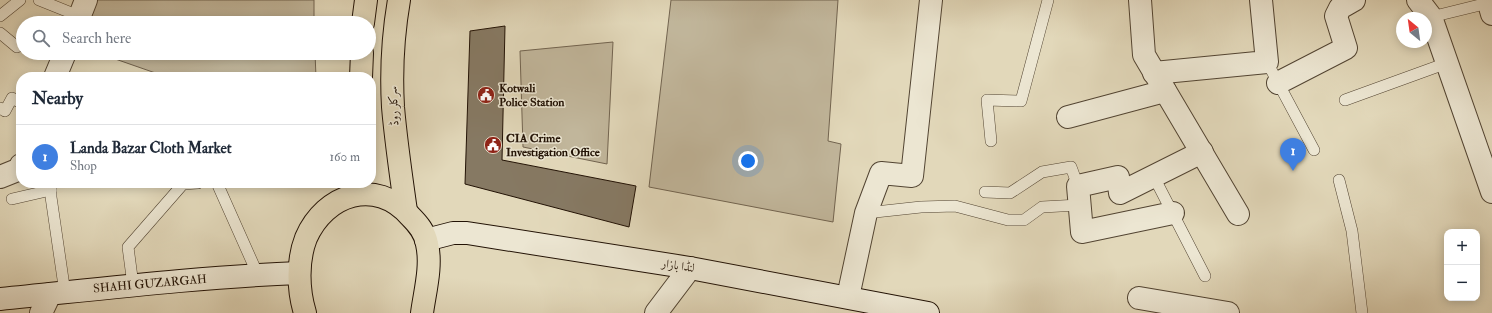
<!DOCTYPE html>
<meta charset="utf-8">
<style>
:root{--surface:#fff;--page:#f2f2f3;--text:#1f2937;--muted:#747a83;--line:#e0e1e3;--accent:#8f2418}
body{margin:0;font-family:"IM FELL Double Pica",Amiri,serif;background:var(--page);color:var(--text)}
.controls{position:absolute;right:12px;bottom:12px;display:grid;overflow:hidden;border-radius:8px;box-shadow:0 2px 10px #0003}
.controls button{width:36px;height:36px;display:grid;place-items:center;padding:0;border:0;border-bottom:1px solid var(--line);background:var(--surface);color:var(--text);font:20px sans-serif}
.compass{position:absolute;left:1396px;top:12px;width:36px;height:36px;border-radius:50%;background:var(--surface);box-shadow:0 2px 10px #0003;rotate:331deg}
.you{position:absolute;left:748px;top:161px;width:14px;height:14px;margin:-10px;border:3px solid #fff;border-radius:50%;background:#1a73e8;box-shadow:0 0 0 6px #1a73e833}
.badge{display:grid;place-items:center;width:26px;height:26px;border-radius:50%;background:var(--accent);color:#fff;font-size:13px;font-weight:700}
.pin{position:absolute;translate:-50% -33px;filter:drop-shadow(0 1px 2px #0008)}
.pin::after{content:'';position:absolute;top:21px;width:14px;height:12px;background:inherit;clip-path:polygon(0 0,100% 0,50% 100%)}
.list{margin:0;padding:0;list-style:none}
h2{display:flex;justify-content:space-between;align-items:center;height:52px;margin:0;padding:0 16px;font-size:17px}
h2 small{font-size:13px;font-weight:400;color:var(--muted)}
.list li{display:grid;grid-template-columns:26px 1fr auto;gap:12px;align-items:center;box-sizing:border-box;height:64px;padding:0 16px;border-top:1px solid var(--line)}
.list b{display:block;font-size:15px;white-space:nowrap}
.list p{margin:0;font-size:13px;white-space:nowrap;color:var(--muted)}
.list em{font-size:13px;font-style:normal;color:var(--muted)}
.icon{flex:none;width:22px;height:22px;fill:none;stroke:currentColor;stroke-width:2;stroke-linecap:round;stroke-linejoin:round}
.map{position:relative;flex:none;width:1492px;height:313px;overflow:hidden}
.search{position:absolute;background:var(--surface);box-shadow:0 2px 10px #0003;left:16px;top:16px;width:360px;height:44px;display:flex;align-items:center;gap:10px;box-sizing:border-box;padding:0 14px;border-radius:22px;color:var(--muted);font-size:15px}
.panel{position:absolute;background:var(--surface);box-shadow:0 2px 10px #0003;left:16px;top:72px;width:360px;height:116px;border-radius:16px}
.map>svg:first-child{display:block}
</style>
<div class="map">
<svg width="1492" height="313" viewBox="0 0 1492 313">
<rect width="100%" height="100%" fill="#e2d8ba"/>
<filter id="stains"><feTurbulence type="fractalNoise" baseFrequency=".005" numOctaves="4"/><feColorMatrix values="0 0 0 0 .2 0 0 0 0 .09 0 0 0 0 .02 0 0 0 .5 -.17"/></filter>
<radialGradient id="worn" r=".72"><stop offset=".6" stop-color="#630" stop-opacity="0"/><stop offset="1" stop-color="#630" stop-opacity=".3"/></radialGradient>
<g fill="#c1b69b" stroke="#726450">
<path d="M 86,0 L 314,0 L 314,23 L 77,23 Z"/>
<path d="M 671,0 L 838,0 L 828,141 L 841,144 L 833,222 L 649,187 Z"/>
<path d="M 613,42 L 607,164 L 523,147 L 520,51 Z"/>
<path d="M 98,53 L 315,53 L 316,77 L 167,77 Z"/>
</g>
<path fill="#867963" stroke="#221205" d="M 505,26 L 502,160 L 636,186 L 629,227 L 465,184 L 470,31 Z"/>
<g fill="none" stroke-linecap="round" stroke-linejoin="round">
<defs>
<g id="lane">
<path d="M 39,0 L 79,16"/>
<path d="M 0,16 L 20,0"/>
<path d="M 1431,17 L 1492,2"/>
<path d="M 0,33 L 17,47"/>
<path d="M 1267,62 L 1314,150"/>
<path d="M 1345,100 L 1447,63"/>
<path d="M 0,108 L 5,111 L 12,98 L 21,103"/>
<path d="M 991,141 L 987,100 L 1021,101 L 1048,0"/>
<path d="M 1154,177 L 1205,276"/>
<path d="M 1339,180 L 1352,231 L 1362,313"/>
<path d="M 51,183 L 51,197 L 65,293"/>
<path d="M 217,183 L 258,275"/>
<path d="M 985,192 L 1010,193 L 1042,172 L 1071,167 L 1078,186"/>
<path d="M 12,199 L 51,190"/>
<path d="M 866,213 L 921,207 L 955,206 L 1008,220 L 1024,220 L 1042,207 L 1079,205"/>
<path d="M 133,285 L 128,247 L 183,184 L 198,183"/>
</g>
<g id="street">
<path d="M 1140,0 L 1144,55 L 1238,214"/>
<path d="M 1418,0 L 1431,17 L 1492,192"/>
<path d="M 1488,0 L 1492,14"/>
<path d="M 77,23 L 86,0"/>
<path d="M 1154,73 L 1267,62 L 1261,0"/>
<path d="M 55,77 L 65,53"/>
<path d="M 1278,83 L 1346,48 L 1336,16 L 1340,8 L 1354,0"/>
<path d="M 1068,117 L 1165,91"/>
<path d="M 0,177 L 20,169 L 21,165"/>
<path d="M 1173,213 L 1082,232 L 1078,186 L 1118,177 L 1120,193 L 1202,152"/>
<path d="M 848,297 L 866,213 L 881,173 L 912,176 L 931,0"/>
<path d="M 1139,298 L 1228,313"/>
<path d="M 41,313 L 50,294"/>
<path d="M 656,313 L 690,268"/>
</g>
<g id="secondary">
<path d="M 426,240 L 453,233 L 467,233 L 690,268 L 928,313"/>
<path d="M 0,299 C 100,289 199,277 299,273"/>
</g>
<g id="primary">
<path d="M 399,0 C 393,35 391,72 393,107 C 396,142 401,176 406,211"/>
<path d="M 363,23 L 366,0"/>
<path d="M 361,77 L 362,53"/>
<path d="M 305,313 C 298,290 297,261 306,238 C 325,194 376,177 410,216 C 418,224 425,232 427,244 C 432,266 425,291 422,313"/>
</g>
</defs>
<use href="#lane" stroke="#524432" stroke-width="12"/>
<use href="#street" stroke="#524432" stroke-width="24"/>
<use href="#secondary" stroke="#221205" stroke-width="24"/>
<use href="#primary" stroke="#221205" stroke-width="24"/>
<use href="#lane" stroke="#ece6d2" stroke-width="11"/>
<use href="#street" stroke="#ece6d2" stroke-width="22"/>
<use href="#secondary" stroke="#ece6d2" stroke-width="22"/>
<use href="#primary" stroke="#e2d8ba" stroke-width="22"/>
</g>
<defs>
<symbol id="civic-disc" viewBox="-11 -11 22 22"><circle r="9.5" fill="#8f2418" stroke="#ece6d2"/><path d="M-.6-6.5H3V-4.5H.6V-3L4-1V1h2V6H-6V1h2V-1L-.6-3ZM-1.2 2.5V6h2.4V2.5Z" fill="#fff"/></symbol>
</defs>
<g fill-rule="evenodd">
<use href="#civic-disc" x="476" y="85" width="20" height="20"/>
<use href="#civic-disc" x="483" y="135" width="20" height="20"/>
</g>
<g text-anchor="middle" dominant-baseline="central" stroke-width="3" stroke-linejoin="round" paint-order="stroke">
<g font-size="12" font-weight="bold" fill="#221205" stroke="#ece6d2" text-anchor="start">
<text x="499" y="88">Kotwali<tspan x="499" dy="14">Police Station</tspan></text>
<text x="506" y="138">CIA Crime<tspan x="506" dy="14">Investigation Office</tspan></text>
</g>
<g font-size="12" fill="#221205" stroke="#ece6d2">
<text transform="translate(394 106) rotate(-93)">سرکلر روڈ</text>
<text transform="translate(678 266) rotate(9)">لنڈا بازار</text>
<text transform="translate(150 284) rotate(-5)">SHAHI GUZARGAH</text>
</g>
</g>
<rect width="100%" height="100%" filter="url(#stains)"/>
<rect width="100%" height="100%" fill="url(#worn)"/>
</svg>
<div class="controls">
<button>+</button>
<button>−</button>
</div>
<svg class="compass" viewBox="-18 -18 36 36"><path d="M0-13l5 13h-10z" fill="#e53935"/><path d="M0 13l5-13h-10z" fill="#747a83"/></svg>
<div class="you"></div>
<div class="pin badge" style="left:1293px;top:171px;background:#3f7fe0">1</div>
<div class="search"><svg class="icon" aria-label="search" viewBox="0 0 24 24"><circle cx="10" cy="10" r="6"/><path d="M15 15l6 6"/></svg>Search here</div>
<section class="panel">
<h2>Nearby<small></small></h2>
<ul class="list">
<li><span class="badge" style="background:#3f7fe0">1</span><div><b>Landa Bazar Cloth Market</b><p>Shop</p></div><em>160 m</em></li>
</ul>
</section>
</div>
